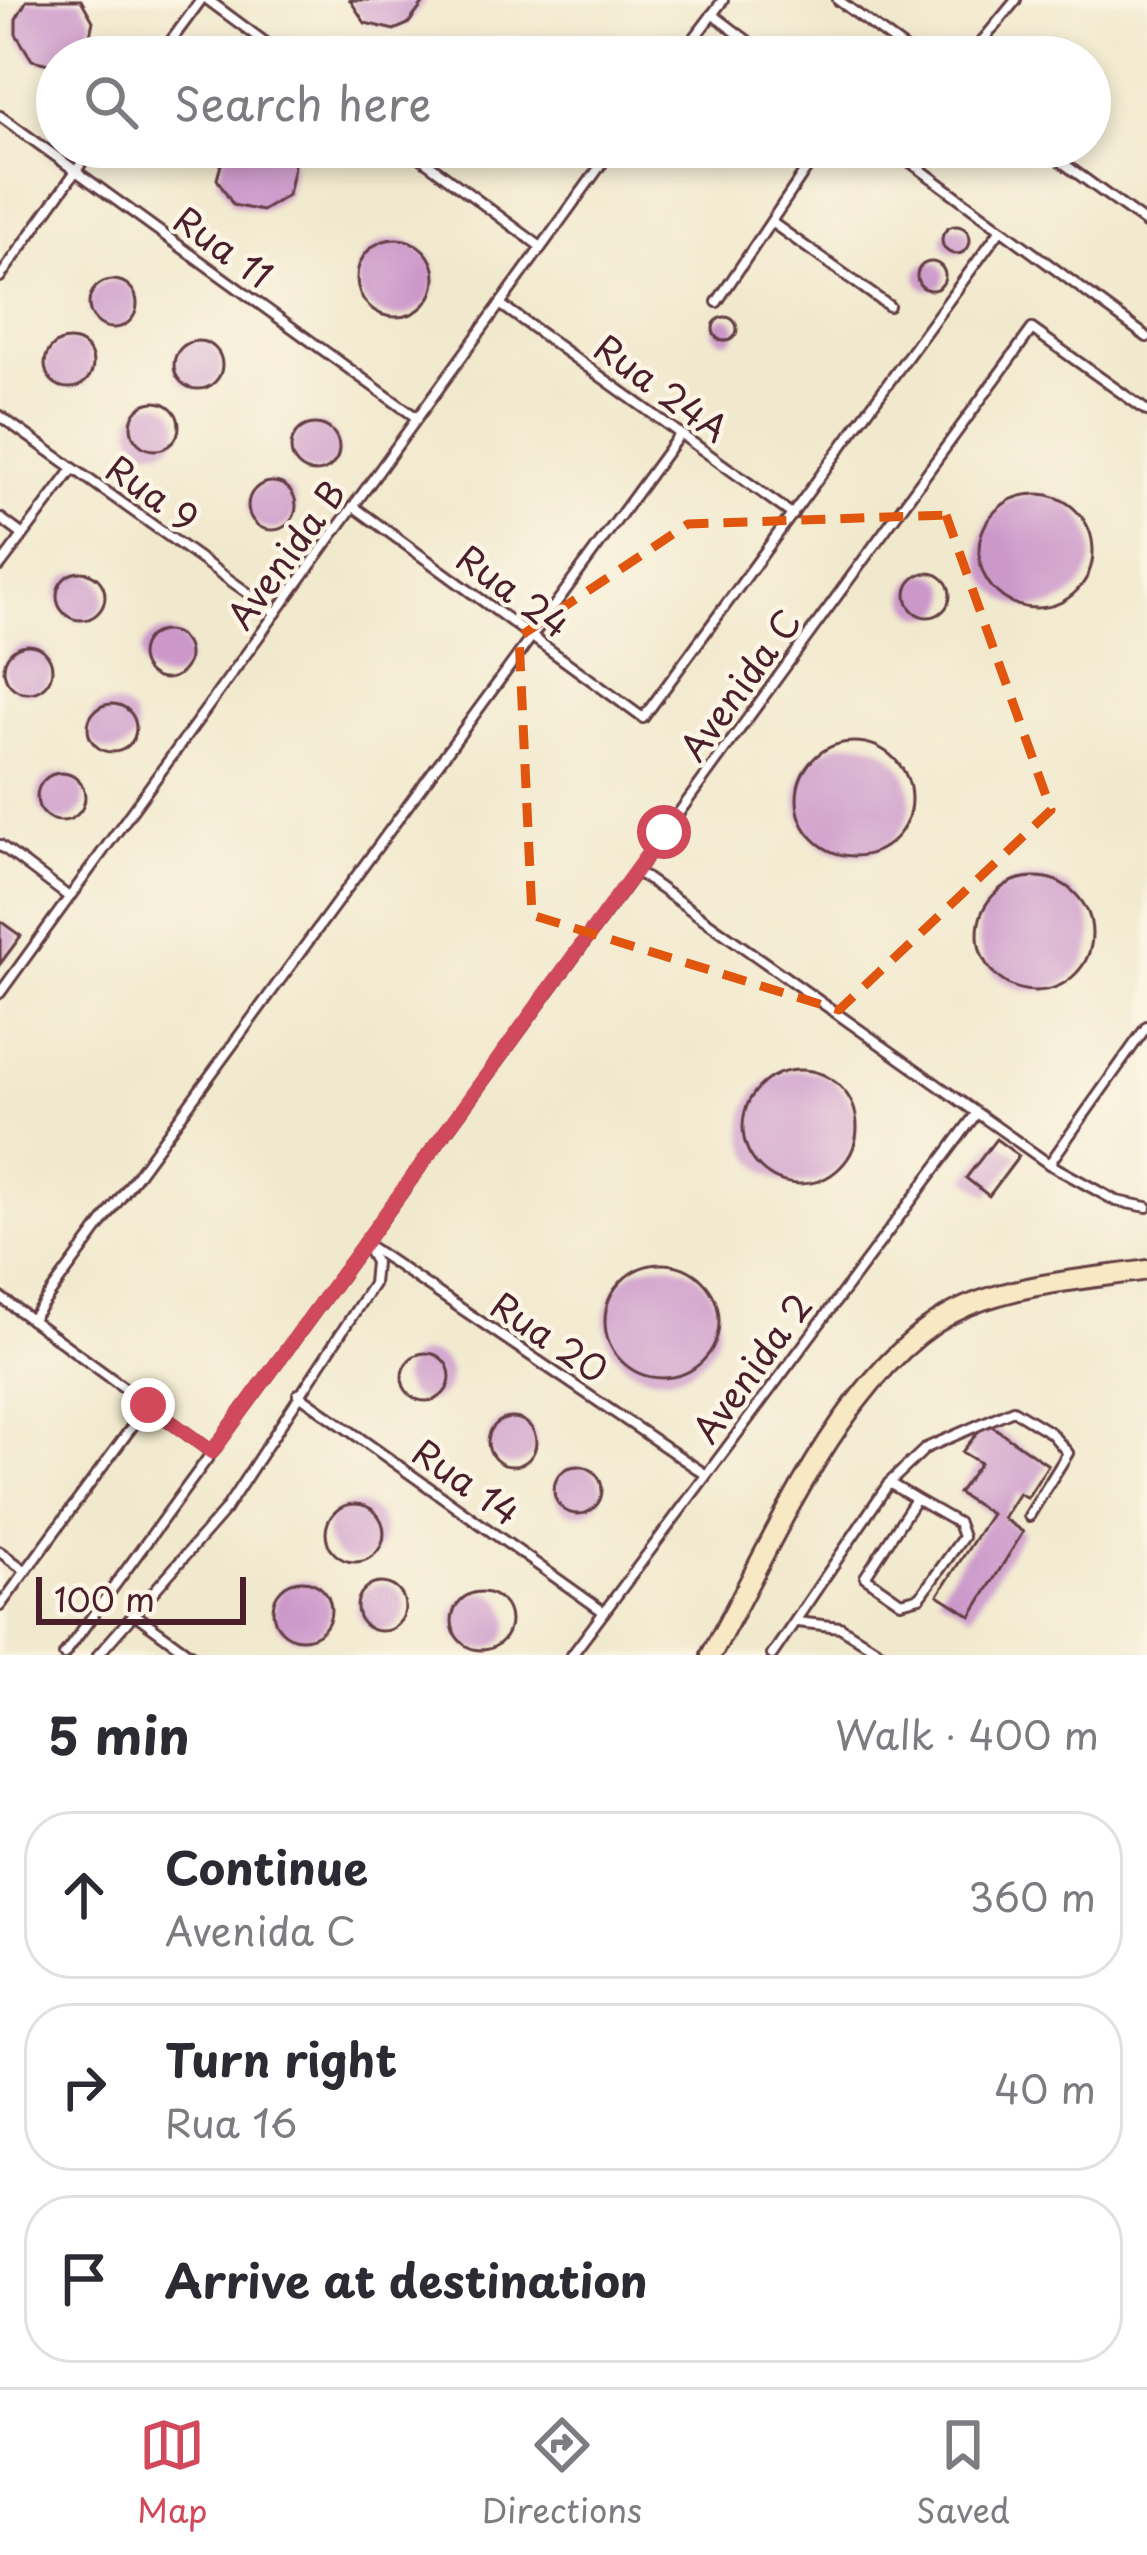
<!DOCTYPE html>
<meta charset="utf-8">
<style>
:root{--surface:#fff;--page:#f7f7f7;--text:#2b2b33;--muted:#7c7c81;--line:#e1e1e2;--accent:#d1495b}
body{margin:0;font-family:"Playpen Sans",sans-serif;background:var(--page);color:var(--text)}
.scale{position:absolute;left:36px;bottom:30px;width:210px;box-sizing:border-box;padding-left:12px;border:6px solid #4a1f2b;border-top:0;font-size:33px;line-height:42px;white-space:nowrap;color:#4a1f2b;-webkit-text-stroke:9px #fcf5e5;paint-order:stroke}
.stop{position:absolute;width:36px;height:36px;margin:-27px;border:9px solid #d1495b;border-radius:50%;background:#fff}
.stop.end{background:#d1495b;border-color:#fff;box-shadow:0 3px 12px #0008}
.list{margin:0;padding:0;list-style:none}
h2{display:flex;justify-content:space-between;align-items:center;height:156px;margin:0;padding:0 48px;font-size:51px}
h2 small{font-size:39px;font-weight:400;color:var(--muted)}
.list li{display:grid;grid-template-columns:78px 1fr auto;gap:36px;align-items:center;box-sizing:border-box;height:168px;margin:0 24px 24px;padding:0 24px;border:3px solid var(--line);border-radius:48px}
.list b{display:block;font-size:45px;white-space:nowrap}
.list p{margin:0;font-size:39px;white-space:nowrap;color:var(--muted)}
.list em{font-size:39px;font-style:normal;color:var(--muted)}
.icon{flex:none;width:66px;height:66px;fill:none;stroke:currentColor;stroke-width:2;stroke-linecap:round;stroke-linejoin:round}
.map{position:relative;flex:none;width:1147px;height:1655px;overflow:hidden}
.search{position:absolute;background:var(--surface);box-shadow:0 6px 18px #0003;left:36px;right:36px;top:36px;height:132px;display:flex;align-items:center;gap:30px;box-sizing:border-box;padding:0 42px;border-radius:66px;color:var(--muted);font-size:45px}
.sheet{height:732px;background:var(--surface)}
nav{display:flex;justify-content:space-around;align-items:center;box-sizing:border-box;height:168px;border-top:3px solid var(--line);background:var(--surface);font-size:33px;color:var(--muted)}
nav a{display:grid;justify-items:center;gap:6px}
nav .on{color:var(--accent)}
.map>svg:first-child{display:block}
</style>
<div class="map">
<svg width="1147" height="1655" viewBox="0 0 1147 1655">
<rect width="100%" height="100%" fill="#fcf5e5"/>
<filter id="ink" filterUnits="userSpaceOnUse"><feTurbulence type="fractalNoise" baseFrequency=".00833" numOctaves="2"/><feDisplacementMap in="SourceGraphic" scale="24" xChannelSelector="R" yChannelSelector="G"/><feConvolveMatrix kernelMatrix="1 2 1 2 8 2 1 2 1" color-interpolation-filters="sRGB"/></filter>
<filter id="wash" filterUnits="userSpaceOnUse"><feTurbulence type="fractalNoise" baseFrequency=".004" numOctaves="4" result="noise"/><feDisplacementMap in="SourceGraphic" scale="48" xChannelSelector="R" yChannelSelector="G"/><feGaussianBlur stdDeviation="2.7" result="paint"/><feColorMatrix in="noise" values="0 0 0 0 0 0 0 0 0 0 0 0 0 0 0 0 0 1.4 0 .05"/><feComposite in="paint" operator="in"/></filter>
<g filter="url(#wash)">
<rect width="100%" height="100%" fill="#f1e9cd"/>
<g id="blocks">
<g fill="#cc98ca">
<path d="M 27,0 L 81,0 L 93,21 L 87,50 L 79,57 L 57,57 L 57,66 L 32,60 L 16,34 L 16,19 Z"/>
<path d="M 350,0 L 426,0 L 408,24 L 394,30 L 365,23 Z"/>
<path d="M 522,48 L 540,48 L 560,57 L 499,57 Z"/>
<path d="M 226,147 L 285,147 L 294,166 L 288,195 L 262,211 L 233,205 L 217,179 Z"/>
<circle cx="956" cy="240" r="14"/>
<circle cx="396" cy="278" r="39"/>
<circle cx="931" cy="276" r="14"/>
<circle cx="113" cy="304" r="24"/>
<circle cx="725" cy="329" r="12"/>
<circle cx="69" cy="364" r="24"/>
<circle cx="198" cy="365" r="24"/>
<circle cx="155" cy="426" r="24"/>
<circle cx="315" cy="448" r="24"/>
<circle cx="272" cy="506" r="24"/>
<circle cx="1036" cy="551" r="57"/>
<circle cx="81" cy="596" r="24"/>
<circle cx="928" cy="595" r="22"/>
<circle cx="165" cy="655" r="24"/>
<circle cx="28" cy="669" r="24"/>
<circle cx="112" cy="728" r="24"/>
<circle cx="854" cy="799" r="57"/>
<circle cx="61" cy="797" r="24"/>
<circle cx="1035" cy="934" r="57"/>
<path d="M 0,921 L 21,936 L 0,964 Z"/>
<circle cx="800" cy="1127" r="57"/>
<path d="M 996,1139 L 1019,1156 L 989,1196 L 966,1178 Z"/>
<circle cx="662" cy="1321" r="57"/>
<circle cx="426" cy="1377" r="24"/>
<circle cx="512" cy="1442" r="24"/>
<path d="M 986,1422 L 1048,1465 L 1027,1498 L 1019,1493 L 1003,1518 L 1023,1532 L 971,1616 L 938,1595 L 991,1514 L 958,1493 L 980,1463 L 962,1452 Z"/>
<circle cx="578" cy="1490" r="24"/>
<circle cx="355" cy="1533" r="29"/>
<circle cx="302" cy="1610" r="29"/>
<circle cx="381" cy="1607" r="24"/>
<circle cx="481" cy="1621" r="29"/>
</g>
</g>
</g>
<g filter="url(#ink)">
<use href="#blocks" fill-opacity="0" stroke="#633d43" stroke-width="3"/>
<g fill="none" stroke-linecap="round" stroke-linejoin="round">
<defs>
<g id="service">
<path d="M 208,0 L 285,57"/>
<path d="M 838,0 L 916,57"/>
<path d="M 712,14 L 769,57"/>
<path d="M 159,57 L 201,0"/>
<path d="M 680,57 L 723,0"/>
<path d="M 969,57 L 1016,0"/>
<path d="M 0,116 L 417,418"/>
<path d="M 406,147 L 541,247"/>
<path d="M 890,147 L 1147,337"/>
<path d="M 1041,147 L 1147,224"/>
<path d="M 771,222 L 889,306"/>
<path d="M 0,277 L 93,147"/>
<path d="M 717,302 L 821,147"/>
<path d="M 500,304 L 793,515"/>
<path d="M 0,416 L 276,613"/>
<path d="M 353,506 L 643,718 L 1001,229"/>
<path d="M 0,518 L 23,535"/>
<path d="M 0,566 L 73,469"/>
<path d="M 0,845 L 69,897"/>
<path d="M 636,871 L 1049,1164 L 1116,1201 L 1147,1207"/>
<path d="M 0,993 L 614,147"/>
<path d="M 1049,1164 L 1147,1026"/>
<path d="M 366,1244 L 705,1474"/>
<path d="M 0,1297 L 212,1452"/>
<path d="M 31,1320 L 680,434"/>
<path d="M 298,1394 L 604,1612"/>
<path d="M 889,1483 L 916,1499 L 865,1577 L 901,1602 L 920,1597 L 963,1537 L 958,1523 L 916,1499"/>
<path d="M 0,1552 L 26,1571"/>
<path d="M 0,1606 L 148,1405"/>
<path d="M 136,1615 L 191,1655"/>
<path d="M 797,1622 L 840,1627 L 885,1655"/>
<path d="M 64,1655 L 1032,329 L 1147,411"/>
<path d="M 98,1655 L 225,1510 L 373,1284 L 375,1262 L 364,1243"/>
<path d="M 572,1655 L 976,1114"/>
<path d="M 772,1655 L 889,1483 L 926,1448 L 1013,1410 L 1051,1433 L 1068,1453 L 1029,1516"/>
</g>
<path id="secondary" d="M 711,1655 C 772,1545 849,1356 967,1306 C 1022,1283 1089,1279 1147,1270"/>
</defs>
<use href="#service" stroke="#633d43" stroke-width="14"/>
<use href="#secondary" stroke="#633d43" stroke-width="24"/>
<use href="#service" stroke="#fff" stroke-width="8"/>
<use href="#secondary" stroke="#f8e8c3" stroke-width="18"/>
</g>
</g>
<g fill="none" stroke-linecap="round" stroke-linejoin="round" filter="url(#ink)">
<path stroke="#d1495b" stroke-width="15" d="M 148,1405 L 212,1452 L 664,832"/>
</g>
<path fill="none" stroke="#e0560e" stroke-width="9" stroke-dasharray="24 15" stroke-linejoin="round" d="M 946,515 L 1051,810 L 839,1010 L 532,915 L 519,637 L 688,524 Z"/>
<g text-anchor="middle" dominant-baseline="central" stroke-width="9" stroke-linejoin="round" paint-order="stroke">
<g font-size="36" fill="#4a1f2b" stroke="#fcf5e5">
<text transform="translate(224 246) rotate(36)">Rua 11</text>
<text transform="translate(662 387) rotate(36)">Rua 24A</text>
<text transform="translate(153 492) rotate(35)">Rua 9</text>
<text transform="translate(285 554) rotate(-54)">Avenida B</text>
<text transform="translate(514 590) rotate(36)">Rua 24</text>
<text transform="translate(739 684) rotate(-54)">Avenida C</text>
<text transform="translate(550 1336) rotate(34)">Rua 20</text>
<text transform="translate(751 1367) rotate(-54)">Avenida 2</text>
<text transform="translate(467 1481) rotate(35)">Rua 14</text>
</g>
</g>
</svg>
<div class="scale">100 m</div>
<div class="stop" style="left:664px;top:832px"></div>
<div class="stop end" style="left:148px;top:1405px"></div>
<div class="search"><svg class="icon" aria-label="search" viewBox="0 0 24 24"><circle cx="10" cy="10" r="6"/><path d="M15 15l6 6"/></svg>Search here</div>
</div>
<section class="sheet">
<h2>5 min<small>Walk · 400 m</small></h2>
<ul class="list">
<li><svg class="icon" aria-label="ahead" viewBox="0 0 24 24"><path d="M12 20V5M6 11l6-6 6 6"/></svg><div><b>Continue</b><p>Avenida C</p></div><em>360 m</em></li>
<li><svg class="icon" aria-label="right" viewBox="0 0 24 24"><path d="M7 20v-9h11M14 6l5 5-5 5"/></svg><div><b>Turn right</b><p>Rua 16</p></div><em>40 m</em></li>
<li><svg class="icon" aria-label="arrive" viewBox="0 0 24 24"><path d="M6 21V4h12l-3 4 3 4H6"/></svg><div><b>Arrive at destination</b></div></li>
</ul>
</section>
<nav>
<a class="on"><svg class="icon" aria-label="map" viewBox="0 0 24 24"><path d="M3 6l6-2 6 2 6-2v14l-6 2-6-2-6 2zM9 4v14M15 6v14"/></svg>Map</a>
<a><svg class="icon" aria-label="directions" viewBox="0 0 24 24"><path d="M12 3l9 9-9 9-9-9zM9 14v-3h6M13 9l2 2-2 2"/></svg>Directions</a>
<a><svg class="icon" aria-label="saved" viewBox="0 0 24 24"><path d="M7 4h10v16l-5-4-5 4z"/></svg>Saved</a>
</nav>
